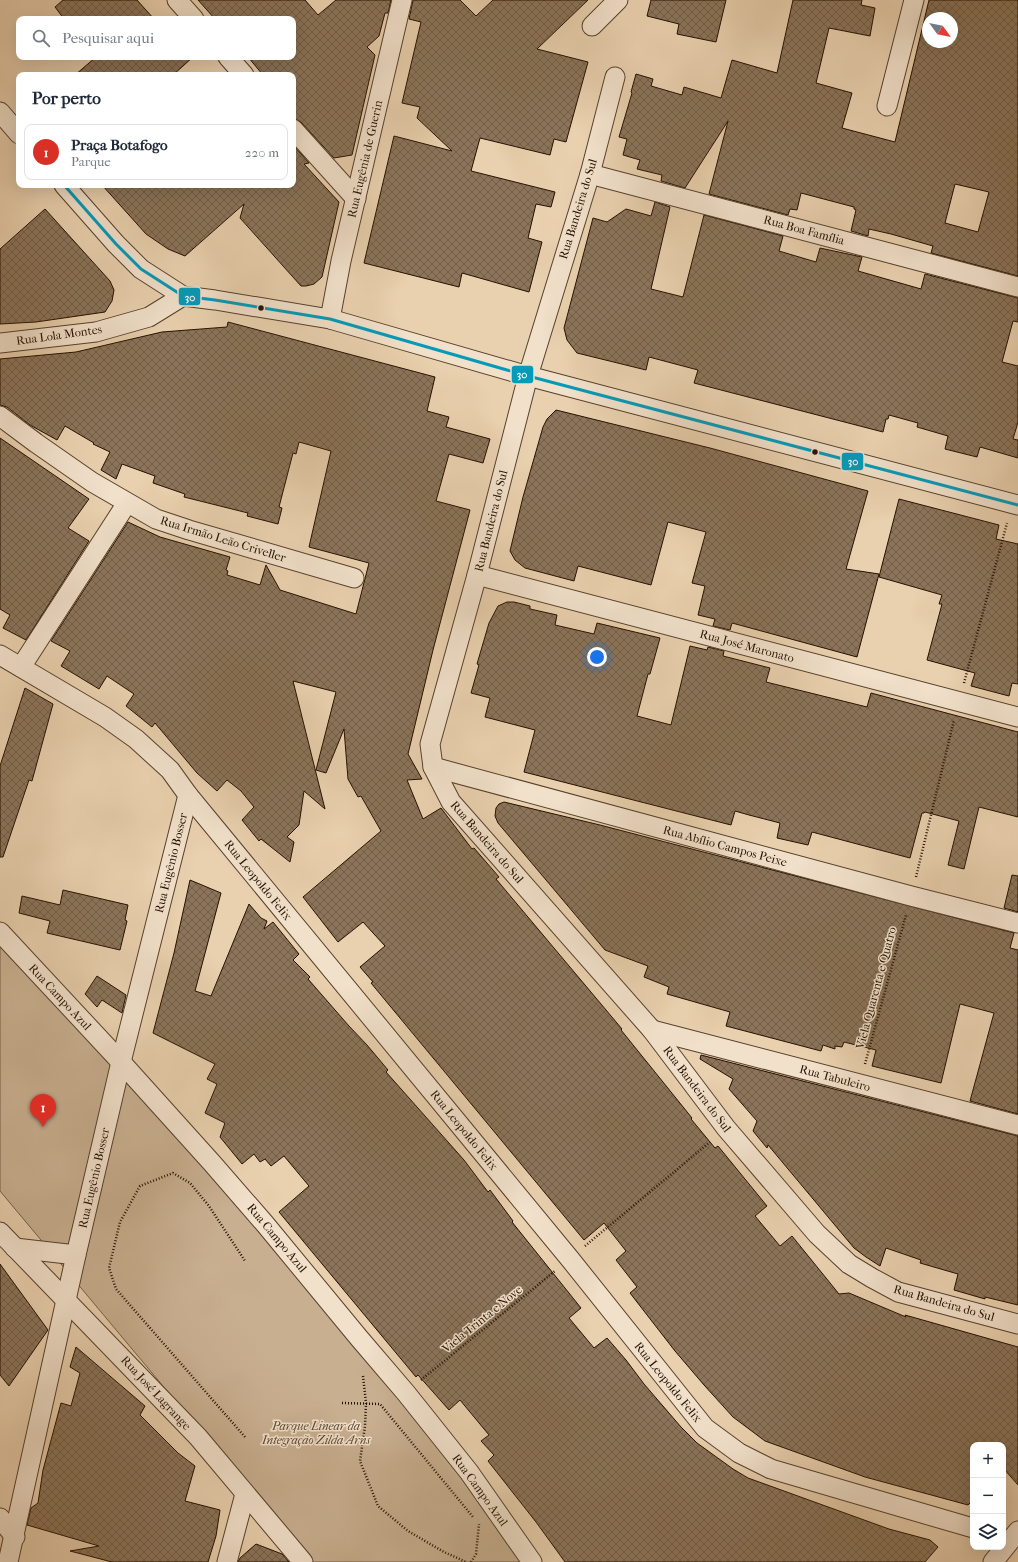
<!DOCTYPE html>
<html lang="pt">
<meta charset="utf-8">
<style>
:root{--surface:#fff;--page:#f6f6f7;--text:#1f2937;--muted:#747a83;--line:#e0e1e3;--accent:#d93025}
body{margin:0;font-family:"IM FELL French Canon",serif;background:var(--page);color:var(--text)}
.controls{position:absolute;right:12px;bottom:12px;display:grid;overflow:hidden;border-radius:8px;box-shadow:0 4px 16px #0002}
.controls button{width:36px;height:36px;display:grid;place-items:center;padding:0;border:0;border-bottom:1px solid var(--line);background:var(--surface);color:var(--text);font:20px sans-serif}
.compass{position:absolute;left:922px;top:12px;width:36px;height:36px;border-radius:50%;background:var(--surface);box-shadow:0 4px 16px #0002;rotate:123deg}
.you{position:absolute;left:597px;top:657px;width:14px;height:14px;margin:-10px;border:3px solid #fff;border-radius:50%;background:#1a73e8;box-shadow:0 0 0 6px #1a73e833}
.badge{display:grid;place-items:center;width:26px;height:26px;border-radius:50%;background:var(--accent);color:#fff;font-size:13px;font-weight:700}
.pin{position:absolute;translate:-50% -33px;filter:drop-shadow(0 1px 2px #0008)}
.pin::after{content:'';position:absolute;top:21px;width:14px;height:12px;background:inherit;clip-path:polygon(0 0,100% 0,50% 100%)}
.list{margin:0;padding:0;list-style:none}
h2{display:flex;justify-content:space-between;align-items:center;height:52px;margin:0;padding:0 16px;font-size:17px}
h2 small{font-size:13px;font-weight:400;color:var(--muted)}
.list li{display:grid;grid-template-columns:26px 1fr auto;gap:12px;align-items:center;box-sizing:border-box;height:56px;margin:0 8px 8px;padding:0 8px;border:1px solid var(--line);border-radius:8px}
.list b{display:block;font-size:15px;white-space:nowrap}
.list p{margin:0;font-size:13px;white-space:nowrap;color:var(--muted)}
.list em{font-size:13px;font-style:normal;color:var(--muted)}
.icon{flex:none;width:22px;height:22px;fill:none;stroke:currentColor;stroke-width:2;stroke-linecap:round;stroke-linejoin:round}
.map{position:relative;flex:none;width:1018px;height:1562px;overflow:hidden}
.search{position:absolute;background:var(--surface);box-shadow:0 4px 16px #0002;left:16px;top:16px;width:280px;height:44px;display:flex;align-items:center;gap:10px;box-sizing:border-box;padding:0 14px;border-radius:8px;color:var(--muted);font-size:15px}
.panel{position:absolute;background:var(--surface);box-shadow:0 4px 16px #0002;left:16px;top:72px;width:280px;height:116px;border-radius:8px}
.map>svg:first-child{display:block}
</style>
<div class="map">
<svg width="1018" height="1562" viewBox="0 0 1018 1562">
<defs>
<pattern id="building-cross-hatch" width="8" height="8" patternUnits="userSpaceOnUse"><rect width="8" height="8" fill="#8b745a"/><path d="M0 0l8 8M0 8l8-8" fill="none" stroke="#715e48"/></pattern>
</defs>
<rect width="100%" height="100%" fill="#e9d0ae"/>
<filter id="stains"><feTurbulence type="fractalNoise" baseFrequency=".005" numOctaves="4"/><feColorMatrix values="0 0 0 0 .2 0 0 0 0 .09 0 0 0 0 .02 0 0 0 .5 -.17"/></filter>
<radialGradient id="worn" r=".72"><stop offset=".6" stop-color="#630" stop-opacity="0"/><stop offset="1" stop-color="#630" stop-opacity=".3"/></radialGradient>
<path fill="#c8af90" stroke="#766048" d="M 0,940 L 168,1123 L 395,1390 L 483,1502 L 522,1562 L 310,1562 L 0,1191 Z"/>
<g fill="url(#building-cross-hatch)" stroke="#251000" fill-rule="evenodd">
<path d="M 63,0 L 137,0 L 154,19 L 64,19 L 55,7 Z"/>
<path d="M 198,0 L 305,0 L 318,15 L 336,0 L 391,0 L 388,13 L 385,13 L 379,36 L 367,47 L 375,55 L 352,155 L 334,158 L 301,122 L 293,118 L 293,75 L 263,75 L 248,57 L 293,57 L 293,19 L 215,19 Z"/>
<path d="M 413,0 L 460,0 L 476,16 L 493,0 L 588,0 L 537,49 L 588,62 L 566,142 L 554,139 L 550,155 L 480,138 L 471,171 L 555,192 L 551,207 L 536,204 L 528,238 L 542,242 L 529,292 L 462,273 L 459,287 L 364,263 L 394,136 L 452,151 L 417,118 L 420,107 L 402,103 L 421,22 L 409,19 Z"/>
<path d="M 651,0 L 726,0 L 716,42 L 677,34 L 679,24 L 647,16 Z"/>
<path d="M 793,0 L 862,0 L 861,5 L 875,8 L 870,36 L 829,28 L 816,83 L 852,93 L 842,128 L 895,142 L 929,0 L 1018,0 L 1018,276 L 931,253 L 933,246 L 891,234 L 869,229 L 868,236 L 851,231 L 856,210 L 854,209 L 854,207 L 801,193 L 797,210 L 790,209 L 788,215 L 709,194 L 728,121 L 685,188 L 661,181 L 662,175 L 637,169 L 640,160 L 623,155 L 627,139 L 619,137 L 632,93 L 631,92 L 636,74 L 653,79 L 651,86 L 682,95 L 684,87 L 721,98 L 732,60 L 777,73 ZM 928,18 L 952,18 L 952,42 L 928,42 ZM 955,184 L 989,192 L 978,232 L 945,223 Z"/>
<path d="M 96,57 L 193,57 L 173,75 L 75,75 Z"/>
<path d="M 293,145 L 309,163 L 304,164 L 339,202 L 322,277 L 314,284 L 306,286 L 301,286 L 240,218 L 244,204 L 185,256 L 168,249 L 146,234 L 102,185 L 293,185 Z"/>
<path d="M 655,202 L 670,207 L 651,289 L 683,297 L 704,215 L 783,236 L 779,251 L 816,262 L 820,248 L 862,257 L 858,271 L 921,289 L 925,274 L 1018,298 L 1018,322 L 1013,321 L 1002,362 L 1018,366 L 1018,422 L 1013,439 L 1018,440 L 1018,458 L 980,447 L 977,457 L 945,449 L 948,436 L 917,427 L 918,423 L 889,415 L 888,419 L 886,419 L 883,432 L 694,383 L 698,370 L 649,357 L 646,370 L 577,353 L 567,340 L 564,328 L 593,218 L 607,222 L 626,209 L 651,216 Z"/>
<path d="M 45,209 L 110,281 L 114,290 L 112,301 L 105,312 L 36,322 L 0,324 L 0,249 Z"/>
<path d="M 228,322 L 435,377 L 427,411 L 449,417 L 446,427 L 490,439 L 483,463 L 449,454 L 436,501 L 470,510 L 433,650 L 408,754 L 422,779 L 407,780 L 423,819 L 441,808 L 472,849 L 474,848 L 499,877 L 496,879 L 622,1029 L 621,1030 L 692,1118 L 691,1119 L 715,1148 L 718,1146 L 767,1206 L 755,1216 L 780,1246 L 792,1236 L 839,1294 L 849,1293 L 906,1317 L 905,1315 L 1018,1347 L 1018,1485 L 1004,1469 L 1003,1470 L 1003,1445 L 973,1445 L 973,1500 L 968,1505 L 865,1477 L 765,1441 L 733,1417 L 704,1385 L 675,1351 L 630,1293 L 637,1287 L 616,1260 L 626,1251 L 604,1223 L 584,1240 L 371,983 L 373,982 L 360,967 L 385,946 L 363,922 L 338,942 L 303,897 L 381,831 L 361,796 L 358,797 L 348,779 L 344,729 L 326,773 L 316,770 L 336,692 L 293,681 L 325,809 L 304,791 L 299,825 L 287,837 L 294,842 L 290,862 L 261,839 L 259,841 L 242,820 L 254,807 L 241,791 L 227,780 L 217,791 L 197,773 L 155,723 L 152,727 L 126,706 L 134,694 L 107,676 L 99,689 L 61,666 L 70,651 L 51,641 L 128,522 L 160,537 L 230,557 L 226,570 L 228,571 L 227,575 L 260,585 L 266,565 L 280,590 L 356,614 L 369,563 L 309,547 L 331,451 L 299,442 L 296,454 L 293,453 L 279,507 L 282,508 L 278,524 L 247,516 L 248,513 L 184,497 L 185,494 L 153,483 L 155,476 L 122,464 L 116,479 L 101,470 L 110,452 L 93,444 L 94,443 L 65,426 L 57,440 L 30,425 L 7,407 L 0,405 L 0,359 L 76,352 L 162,332 L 227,327 Z"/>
<path d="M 556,410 L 710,448 L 868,491 L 846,569 L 879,574 L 857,657 L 732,623 L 730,630 L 713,626 L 715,619 L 698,615 L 705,586 L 692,583 L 706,532 L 668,522 L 651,585 L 578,566 L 574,581 L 525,568 L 515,560 L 510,551 L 523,497 L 543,427 L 547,419 Z"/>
<path d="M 0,438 L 89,499 L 68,528 L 89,541 L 26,640 L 3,628 L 10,615 L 0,609 Z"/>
<path d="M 899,499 L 999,525 L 996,539 L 1018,544 L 1018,684 L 1012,683 L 1009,696 L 971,686 L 975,673 L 927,660 L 942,604 L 939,604 L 942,595 L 879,577 Z"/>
<path d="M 507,602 L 514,602 L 530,606 L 530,609 L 557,615 L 555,625 L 594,634 L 597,623 L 660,638 L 650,674 L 648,674 L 637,716 L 671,725 L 690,646 L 707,650 L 708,647 L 724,651 L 723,656 L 770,668 L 766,682 L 867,707 L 871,693 L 1018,732 L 1018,817 L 979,807 L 964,869 L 948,865 L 959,821 L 925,812 L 924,813 L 922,813 L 910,858 L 812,832 L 808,845 L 777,838 L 780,823 L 749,815 L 735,811 L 731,825 L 524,772 L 535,730 L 485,717 L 490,698 L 471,693 L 479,665 L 477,664 L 489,623 L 498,606 Z"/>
<path d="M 25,688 L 53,704 L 32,781 L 29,780 L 3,857 L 0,857 L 0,766 Z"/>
<path d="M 504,802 L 600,825 L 1014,933 L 1010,948 L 1018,950 L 1018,1114 L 970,1101 L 994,1013 L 960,1004 L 941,1083 L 872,1066 L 876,1050 L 844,1042 L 842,1047 L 835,1046 L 835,1049 L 823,1045 L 821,1051 L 726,1026 L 730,1012 L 667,994 L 669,987 L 644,977 L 648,966 L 605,950 L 498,823 L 495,816 L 496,808 L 499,804 Z"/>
<path d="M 1012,875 L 1018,876 L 1018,912 L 1004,908 Z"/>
<path d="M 190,880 L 221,893 L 195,991 L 211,996 L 249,904 L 261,918 L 267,921 L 264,929 L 273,922 L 299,954 L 293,960 L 310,977 L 308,979 L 349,1026 L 367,1045 L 388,1070 L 386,1072 L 464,1160 L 488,1192 L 490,1190 L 513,1221 L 512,1222 L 581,1308 L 569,1318 L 594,1348 L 607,1338 L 626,1360 L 644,1384 L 681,1427 L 697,1443 L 733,1469 L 748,1478 L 889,1529 L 930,1540 L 938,1547 L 925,1562 L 565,1562 L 536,1522 L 488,1461 L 494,1455 L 481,1441 L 489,1435 L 460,1400 L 449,1410 L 418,1375 L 416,1377 L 279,1212 L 309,1186 L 284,1156 L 271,1166 L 265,1159 L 260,1162 L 254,1154 L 242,1164 L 220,1137 L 225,1123 L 205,1113 L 217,1084 L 207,1079 L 215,1064 L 153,1033 L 174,953 Z"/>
<path d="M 63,890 L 128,905 L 125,920 L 127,921 L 120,950 L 47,933 L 50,921 L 19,913 L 22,896 L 60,905 Z"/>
<path d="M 97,976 L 126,995 L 122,1013 L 102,1000 L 97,1007 L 85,994 Z"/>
<path d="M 701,1055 L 1018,1136 L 1018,1305 L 985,1297 L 985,1299 L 954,1290 L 958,1274 L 920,1263 L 921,1260 L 886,1248 L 880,1266 L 866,1257 L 854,1248 L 768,1145 L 767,1148 L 753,1131 L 757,1121 L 729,1089 L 733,1079 L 700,1059 Z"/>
<path d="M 0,1264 L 48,1330 L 9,1386 L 0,1375 Z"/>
<path d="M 76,1347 L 145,1406 L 140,1415 L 178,1453 L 195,1466 L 185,1501 L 220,1510 L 216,1536 L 208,1562 L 112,1562 L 70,1551 L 99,1546 L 27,1525 L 31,1508 L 38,1503 L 43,1470 L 61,1403 L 71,1406 L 80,1373 L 70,1367 Z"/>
<path d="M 256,1544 L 282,1554 L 289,1562 L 238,1562 L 240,1558 Z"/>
</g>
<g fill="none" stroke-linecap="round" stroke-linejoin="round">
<defs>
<g id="street">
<path d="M 177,0 L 194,19"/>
<path d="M 592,26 L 618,0"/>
<path d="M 228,57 L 244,75"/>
<path d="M 615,77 L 590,174 L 528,376 L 477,575 L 430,744 L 433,767 L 451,802 L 652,1030 L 726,1128 L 817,1234 L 849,1264 L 872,1278 L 898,1292 L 1018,1324"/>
<path d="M 887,106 L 914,0"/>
<path d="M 0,112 L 19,134"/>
<path d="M 293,129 L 356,199"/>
<path d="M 590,174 L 1018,287"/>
<path d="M 64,185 L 116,244 L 141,269 L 183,296 L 215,300 L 330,319 L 528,376 L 1018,505"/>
<path d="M 330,319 L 341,261 L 402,0"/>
<path d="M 0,343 L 96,332 L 149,317 L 183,296"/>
<path d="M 0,416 L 36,443 L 92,482 L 156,519 L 189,530 L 354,578"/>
<path d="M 477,575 L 1018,717"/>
<path d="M 0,655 L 105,717 L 136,739 L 170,770 L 188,795 L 570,1259 L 705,1428 L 739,1453 L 771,1469 L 973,1528"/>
<path d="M 21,667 L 127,503"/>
<path d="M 433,767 L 911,896 L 1018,923"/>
<path d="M 0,932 L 121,1062 L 212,1163 L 265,1224 L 359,1338 L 406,1393 L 469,1472 L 532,1562"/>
<path d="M 652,1030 L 1018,1125"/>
<path d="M 0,1232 L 198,1437 L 303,1562"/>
<path d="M 15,1248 L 76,1255"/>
<path d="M 0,1518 L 15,1537"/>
<path d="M 8,1562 L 76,1255 L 121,1062 L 188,795"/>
<path d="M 227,1562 L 245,1494"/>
<path d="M 993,1562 L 1018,1531"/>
</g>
</defs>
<use href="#street" stroke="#56402c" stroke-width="21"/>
<g stroke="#251000" stroke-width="2.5" stroke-dasharray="1 2" stroke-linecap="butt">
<path d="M 964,683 L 1007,523"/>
<path d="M 916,877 L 954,720"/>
<path d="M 865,1064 L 906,915"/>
<path d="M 585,1246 L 710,1142"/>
<path d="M 363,1376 L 366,1403 L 365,1426 L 360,1461 L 378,1506 L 408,1531 L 444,1552 L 466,1562"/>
<path d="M 421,1380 L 555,1271"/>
<path d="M 342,1403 L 380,1404 L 473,1517"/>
<path d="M 245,1437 L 116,1289 L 109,1268 L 120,1222 L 140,1186 L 173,1173 L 190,1183 L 209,1206 L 245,1261"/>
<path d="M 471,1562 L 476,1554 L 479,1524"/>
</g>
<use href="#street" stroke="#f1e0ca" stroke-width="19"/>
<defs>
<path id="bus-1" d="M 64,185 L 116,244 L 141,269 L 183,296 L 215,300 L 330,319 L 528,376 L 1018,505"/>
</defs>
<use href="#bus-1" stroke="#f1e0ca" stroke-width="6"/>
<use href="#bus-1" stroke="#049ab9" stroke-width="3"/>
</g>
<g fill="#251000" stroke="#f1e0ca" stroke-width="1.5">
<circle cx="261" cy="308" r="3.5"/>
<circle cx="815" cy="452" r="3.5"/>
</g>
<g text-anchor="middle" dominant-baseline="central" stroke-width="3" stroke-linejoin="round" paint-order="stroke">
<g font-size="12" fill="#251000" stroke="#f1e0ca">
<text transform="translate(365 159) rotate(-77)">Rua Eugênia de Guerin</text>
<text transform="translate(578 209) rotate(-73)">Rua Bandeira do Sul</text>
<text transform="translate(804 230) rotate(15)">Rua Boa Família</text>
<text transform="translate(59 335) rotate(-8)">Rua Lola Montes</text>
<text transform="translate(491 521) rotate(-76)">Rua Bandeira do Sul</text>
<text transform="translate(223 539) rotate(17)">Rua Irmão Leão Criveller</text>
<text transform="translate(747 646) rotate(15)">Rua José Maronato</text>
<text transform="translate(487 842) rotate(49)">Rua Bandeira do Sul</text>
<text transform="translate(725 846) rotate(15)">Rua Abílio Campos Peixe</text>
<text transform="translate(171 863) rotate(-76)">Rua Eugênio Bosser</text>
<text transform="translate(258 880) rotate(51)">Rua Leopoldo Felix</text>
<text transform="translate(876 988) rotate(-75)">Viela Quarenta e Quatro</text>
<text transform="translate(60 997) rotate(47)">Rua Campo Azul</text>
<text transform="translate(835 1078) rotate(15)">Rua Tabuleiro</text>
<text transform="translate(697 1089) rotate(53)">Rua Bandeira do Sul</text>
<text transform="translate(464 1130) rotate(51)">Rua Leopoldo Felix</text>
<text transform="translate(94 1178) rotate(-77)">Rua Eugênio Bosser</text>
<text transform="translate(277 1238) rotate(50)">Rua Campo Azul</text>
<text transform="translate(944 1303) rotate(16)">Rua Bandeira do Sul</text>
<text transform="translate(482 1319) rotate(-39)">Viela Trinta e Nove</text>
<text transform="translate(668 1382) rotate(51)">Rua Leopoldo Felix</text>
<text transform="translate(156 1393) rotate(47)">Rua José Lagrange</text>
<text transform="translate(480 1490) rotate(54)">Rua Campo Azul</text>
</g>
<g font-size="12" font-style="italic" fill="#5e4832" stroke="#f1e0ca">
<text x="316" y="1426">Parque Linear da<tspan x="316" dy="14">Integração Zilda Arns</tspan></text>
</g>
</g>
<g stroke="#f1e0ca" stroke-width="1.5">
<rect x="178" y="287" width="23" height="19" rx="4" fill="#049ab9"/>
<rect x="511" y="365" width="23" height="19" rx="4" fill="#049ab9"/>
<rect x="841" y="452" width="23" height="19" rx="4" fill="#049ab9"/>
</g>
<g font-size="11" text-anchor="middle" font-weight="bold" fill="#fff">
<text x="190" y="301">30</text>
<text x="522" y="378">30</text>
<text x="853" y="465">30</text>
</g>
<rect width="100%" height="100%" filter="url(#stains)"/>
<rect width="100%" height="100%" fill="url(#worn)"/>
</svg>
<div class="controls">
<button>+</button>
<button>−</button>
<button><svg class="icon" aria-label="layers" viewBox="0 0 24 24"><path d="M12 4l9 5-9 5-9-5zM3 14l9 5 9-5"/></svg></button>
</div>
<svg class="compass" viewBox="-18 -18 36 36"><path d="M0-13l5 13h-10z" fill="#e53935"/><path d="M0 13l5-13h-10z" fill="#747a83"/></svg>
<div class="you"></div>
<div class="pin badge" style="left:43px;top:1127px">1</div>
<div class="search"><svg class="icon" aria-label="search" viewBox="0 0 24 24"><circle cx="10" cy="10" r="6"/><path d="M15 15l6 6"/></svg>Pesquisar aqui</div>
<section class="panel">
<h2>Por perto<small></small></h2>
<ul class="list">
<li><span class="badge">1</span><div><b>Praça Botafogo</b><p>Parque</p></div><em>220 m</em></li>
</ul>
</section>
</div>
